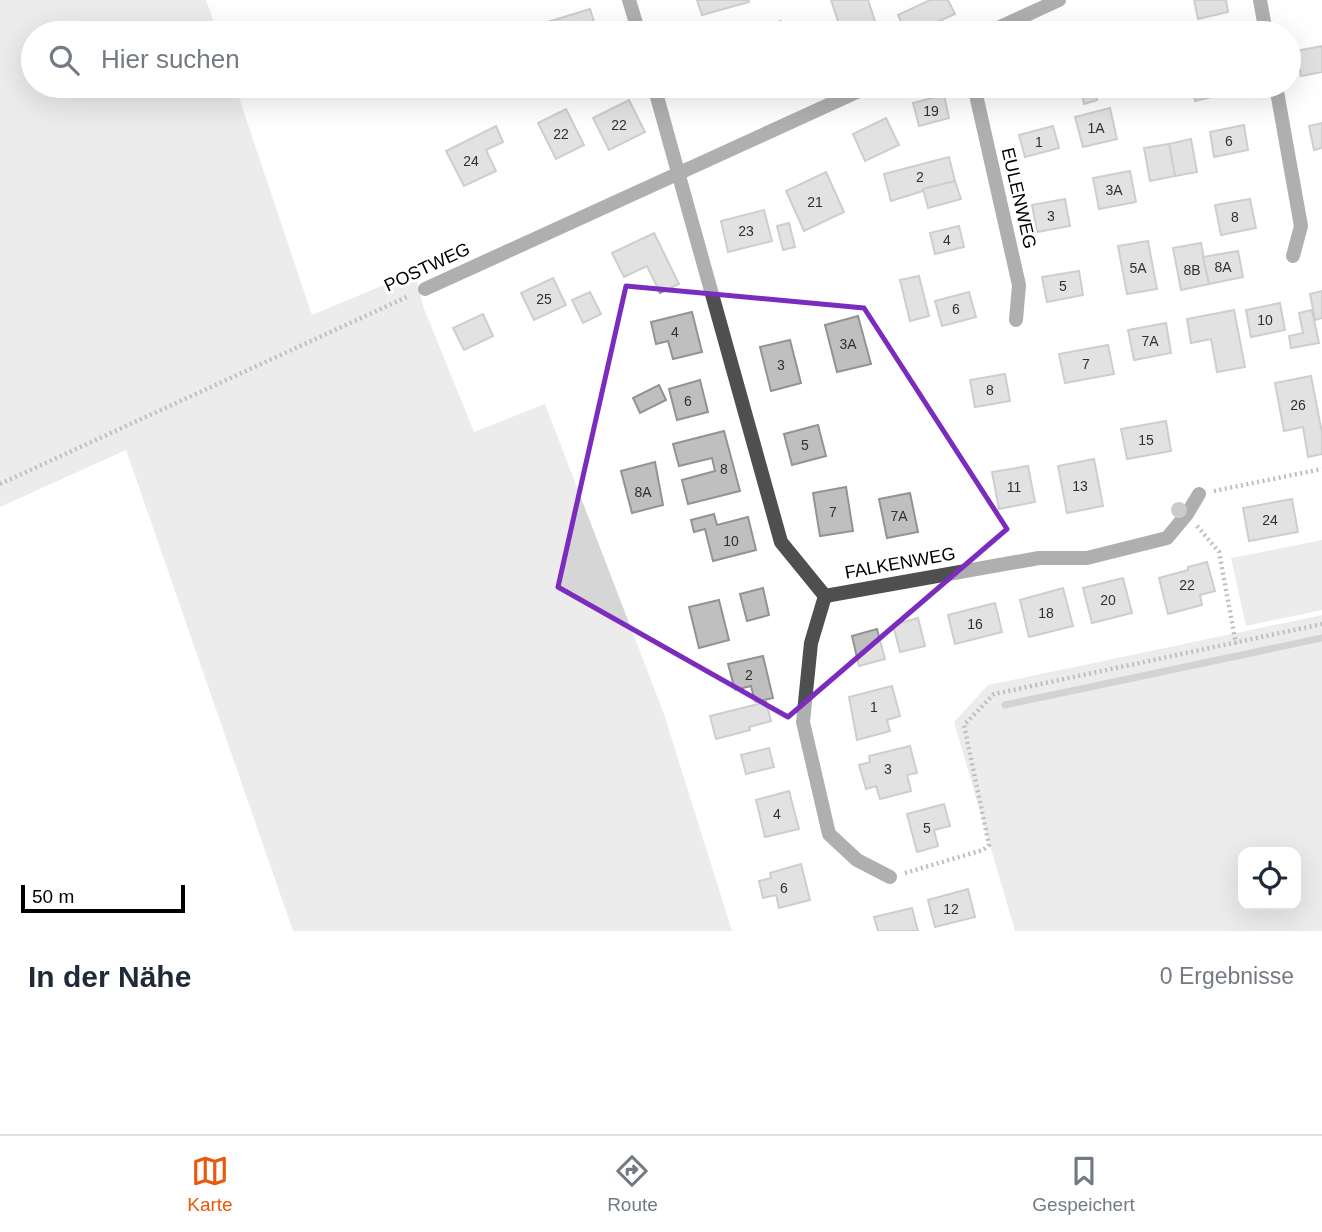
<!DOCTYPE html>
<html lang="de">
<meta charset="utf-8">
<style>
:root{--surface:#fff;--page:#f2f2f3;--text:#1f2937;--muted:#747a83;--line:#e0e1e3;--accent:#ea580c}
body{margin:0;font-family:Helvetica,sans-serif;background:var(--page);color:var(--text)}
.controls{position:absolute;right:21px;bottom:21px;display:grid;overflow:hidden;border-radius:14px;box-shadow:0 7px 28px #0002}
.controls button{width:63px;height:63px;display:grid;place-items:center;padding:0;border:0;border-bottom:2px solid var(--line);background:var(--surface);color:var(--text);font:35px sans-serif}
.scale{position:absolute;left:21px;bottom:18px;width:164px;box-sizing:border-box;padding-left:7px;border:4px solid #000;border-top:0;font-size:19px;line-height:24px;white-space:nowrap;color:#000;-webkit-text-stroke:5px #fff;paint-order:stroke}
.list{margin:0;padding:0;list-style:none}
h2{display:flex;justify-content:space-between;align-items:center;height:91px;margin:0;padding:0 28px;font-size:30px}
h2 small{font-size:23px;font-weight:400;color:var(--muted)}
.icon{flex:none;width:38px;height:38px;fill:none;stroke:currentColor;stroke-width:2;stroke-linecap:round;stroke-linejoin:round}
.map{position:relative;flex:none;width:1322px;height:931px;overflow:hidden}
.search{position:absolute;background:var(--surface);box-shadow:0 7px 28px #0002;left:21px;right:21px;top:21px;height:77px;display:flex;align-items:center;gap:18px;box-sizing:border-box;padding:0 24px;border-radius:38px;color:var(--muted);font-size:26px}
.sheet{height:203px;background:var(--surface)}
nav{display:flex;justify-content:space-around;align-items:center;box-sizing:border-box;height:98px;border-top:2px solid var(--line);background:var(--surface);font-size:19px;color:var(--muted)}
nav a{display:grid;justify-items:center;gap:4px}
nav .on{color:var(--accent)}
.map>svg:first-child{display:block}
</style>
<div class="map">
<svg width="1322" height="931" viewBox="0 0 1322 931">
<rect width="100%" height="100%" fill="#fff"/>
<g fill="#d6d6d6" fill-rule="evenodd">
<path d="M 0,0 L 206,0 L 218,33 L 33,33 L 33,86 L 235,86 L 312,315 L 415,272 L 423,306 L 474,432 L 545,404 L 664,714 L 732,931 L 293,931 L 126,450 L 0,507 Z"/>
<path d="M 1322,540 L 1322,610 L 1246,626 L 1231,558 Z"/>
<path d="M 1322,615 L 1322,931 L 1015,931 L 954,722 L 988,685 ZM 1243,852 L 1296,852 L 1296,905 L 1243,905 Z"/>
</g>
<g fill="none" stroke-linecap="round" stroke-linejoin="round">
<path stroke="#9d9d9d" stroke-width="7" d="M 1005,705 L 1322,638"/>
</g>
<g fill="#bfbfbf" stroke="#939393" stroke-width="2">
<path d="M 697,0 L 749,0 L 749,2 L 702,15 Z"/>
<path d="M 831,0 L 868,0 L 879,33 L 842,33 Z"/>
<path d="M 930,0 L 948,0 L 955,14 L 913,33 L 906,33 L 898,15 Z"/>
<path d="M 1194,0 L 1226,0 L 1228,12 L 1198,19 Z"/>
<path d="M 590,9 L 597,31 L 608,28 L 610,33 L 544,33 L 541,24 Z"/>
<path d="M 781,21 L 785,33 L 739,33 Z"/>
<path d="M 1322,46 L 1322,72 L 1301,76 L 1296,51 Z"/>
<path d="M 726,86 L 762,86 L 729,96 Z"/>
<path d="M 1012,86 L 1047,86 L 1047,89 L 1015,97 Z"/>
<path d="M 1080,86 L 1094,86 L 1097,100 L 1084,104 Z"/>
<path d="M 1192,86 L 1214,86 L 1216,96 L 1195,101 Z"/>
<path d="M 944,95 L 949,118 L 919,126 L 913,103 Z"/>
<path d="M 629,100 L 645,132 L 609,150 L 593,118 Z"/>
<path d="M 1110,108 L 1117,139 L 1083,147 L 1075,117 Z"/>
<path d="M 566,109 L 584,145 L 556,159 L 538,123 Z"/>
<path d="M 886,118 L 899,145 L 865,161 L 853,134 Z"/>
<path d="M 1322,123 L 1322,148 L 1314,150 L 1309,126 Z"/>
<path d="M 1244,125 L 1248,150 L 1214,157 L 1210,132 Z"/>
<path d="M 496,126 L 503,142 L 486,150 L 496,171 L 464,186 L 446,151 Z"/>
<path d="M 1053,126 L 1059,148 L 1025,157 L 1019,135 Z"/>
<path d="M 1191,139 L 1197,172 L 1175,176 L 1169,144 Z"/>
<path d="M 1169,144 L 1175,176 L 1150,181 L 1144,148 Z"/>
<path d="M 949,157 L 955,181 L 891,201 L 884,174 Z"/>
<path d="M 1130,171 L 1136,202 L 1099,209 L 1093,178 Z"/>
<path d="M 826,172 L 844,212 L 804,231 L 786,191 Z"/>
<path d="M 955,181 L 961,199 L 928,208 L 923,189 Z"/>
<path d="M 1065,199 L 1070,226 L 1037,232 L 1032,205 Z"/>
<path d="M 1250,199 L 1256,228 L 1221,235 L 1215,205 Z"/>
<path d="M 764,210 L 772,241 L 728,252 L 721,221 Z"/>
<path d="M 789,223 L 795,247 L 783,250 L 777,226 Z"/>
<path d="M 959,226 L 964,247 L 935,254 L 930,233 Z"/>
<path d="M 654,233 L 679,284 L 660,293 L 647,266 L 624,277 L 612,253 Z"/>
<path d="M 1148,241 L 1157,289 L 1127,294 L 1118,246 Z"/>
<path d="M 1201,243 L 1209,284 L 1181,290 L 1173,248 Z"/>
<path d="M 1238,251 L 1243,277 L 1209,284 L 1203,257 Z"/>
<path d="M 1079,271 L 1083,295 L 1047,302 L 1042,277 Z"/>
<path d="M 919,276 L 929,316 L 910,321 L 900,280 Z"/>
<path d="M 553,278 L 566,305 L 534,320 L 521,293 Z"/>
<path d="M 1322,291 L 1322,318 L 1315,320 L 1310,294 Z"/>
<path d="M 590,292 L 601,314 L 583,323 L 572,300 Z"/>
<path d="M 969,292 L 976,317 L 942,326 L 935,301 Z"/>
<path d="M 1280,303 L 1285,330 L 1251,337 L 1246,310 Z"/>
<path d="M 1234,310 L 1245,367 L 1217,372 L 1211,339 L 1191,343 L 1187,319 Z"/>
<path d="M 1312,310 L 1319,343 L 1291,348 L 1289,336 L 1303,333 L 1299,313 Z"/>
<path d="M 692,312 L 702,352 L 673,359 L 668,341 L 656,344 L 651,322 Z"/>
<path d="M 483,314 L 493,336 L 464,350 L 453,328 Z"/>
<path d="M 858,316 L 871,364 L 837,372 L 825,325 Z"/>
<path d="M 1166,323 L 1171,353 L 1134,360 L 1128,330 Z"/>
<path d="M 790,340 L 801,383 L 771,391 L 760,347 Z"/>
<path d="M 1108,345 L 1114,374 L 1065,383 L 1059,354 Z"/>
<path d="M 1005,374 L 1010,401 L 975,407 L 970,380 Z"/>
<path d="M 1311,376 L 1322,433 L 1322,454 L 1308,457 L 1303,427 L 1284,431 L 1275,383 Z"/>
<path d="M 700,380 L 708,412 L 677,420 L 669,389 Z"/>
<path d="M 659,385 L 666,400 L 640,413 L 633,398 Z"/>
<path d="M 1166,421 L 1171,451 L 1127,459 L 1121,429 Z"/>
<path d="M 818,425 L 826,456 L 792,465 L 784,434 Z"/>
<path d="M 724,431 L 740,491 L 688,504 L 682,480 L 715,471 L 712,458 L 679,466 L 673,444 Z"/>
<path d="M 1094,459 L 1103,506 L 1067,513 L 1058,466 Z"/>
<path d="M 655,462 L 663,505 L 632,513 L 621,471 Z"/>
<path d="M 1028,466 L 1035,502 L 999,509 L 992,472 Z"/>
<path d="M 846,487 L 853,531 L 820,536 L 813,493 Z"/>
<path d="M 910,493 L 918,532 L 887,538 L 879,499 Z"/>
<path d="M 1292,499 L 1298,532 L 1249,541 L 1243,508 Z"/>
<path d="M 714,514 L 717,525 L 748,517 L 756,550 L 713,561 L 705,529 L 694,532 L 691,520 Z"/>
<path d="M 1207,562 L 1215,591 L 1200,595 L 1202,605 L 1168,614 L 1159,578 L 1188,570 L 1188,567 Z"/>
<path d="M 1123,578 L 1132,613 L 1092,623 L 1083,588 Z"/>
<path d="M 763,588 L 769,615 L 747,621 L 740,594 Z"/>
<path d="M 1063,588 L 1073,626 L 1029,637 L 1020,600 Z"/>
<path d="M 719,600 L 729,640 L 699,648 L 689,607 Z"/>
<path d="M 995,603 L 1002,632 L 955,644 L 948,615 Z"/>
<path d="M 918,618 L 925,646 L 900,652 L 893,625 Z"/>
<path d="M 877,629 L 885,659 L 859,666 L 852,636 Z"/>
<path d="M 763,656 L 773,698 L 755,702 L 751,686 L 735,690 L 728,664 Z"/>
<path d="M 892,686 L 900,716 L 887,720 L 890,731 L 857,740 L 849,697 Z"/>
<path d="M 766,702 L 771,721 L 749,727 L 750,730 L 716,739 L 710,716 Z"/>
<path d="M 910,746 L 917,773 L 907,775 L 911,791 L 880,799 L 876,786 L 866,789 L 859,765 L 870,762 L 869,756 Z"/>
<path d="M 769,748 L 774,767 L 746,774 L 741,755 Z"/>
<path d="M 789,791 L 799,829 L 765,837 L 756,800 Z"/>
<path d="M 944,804 L 950,826 L 934,830 L 938,846 L 917,852 L 907,814 Z"/>
<path d="M 801,864 L 810,900 L 779,908 L 776,895 L 763,898 L 759,881 L 771,878 L 770,873 Z"/>
<path d="M 968,889 L 975,917 L 935,927 L 928,900 Z"/>
<path d="M 912,908 L 918,931 L 878,931 L 874,917 Z"/>
</g>
<g fill="none" stroke-linecap="round" stroke-linejoin="round">
<g stroke="#717171" stroke-width="4.5" stroke-dasharray="2 3.5" stroke-linecap="butt">
<path d="M 0,484 L 409,296"/>
<path d="M 1214,491 L 1322,469"/>
<path d="M 1197,526 L 1219,552 L 1236,644"/>
<path d="M 905,873 L 983,850 L 989,845 L 964,725 L 994,694 L 1322,624"/>
</g>
<g stroke="#4f4f4f" stroke-width="14">
<path d="M 629,0 L 639,33"/>
<path d="M 1260,0 L 1266,33"/>
<path d="M 987,33 L 1059,0"/>
<path d="M 654,86 L 781,542 L 825,596 L 1039,558 L 1087,558 L 1167,538 L 1187,514 L 1199,494"/>
<path d="M 974,86 L 1019,285 L 1016,320"/>
<path d="M 1276,86 L 1301,226 L 1293,256"/>
<path d="M 425,289 L 870,86"/>
<path d="M 825,596 L 811,643 L 803,722 L 829,834 L 857,860 L 890,877"/>
</g>
</g>
<circle fill="#8c8c8c" cx="1179" cy="510" r="8"/>
<path d="M0 0H1322V931H0ZM 626,286 L 864,308 L 1007,529 L 788,717 L 558,587 Z" fill="#fff" fill-opacity=".55" fill-rule="evenodd"/>
<path fill="none" stroke="#7b2cbf" stroke-width="5" stroke-linejoin="round" d="M 626,286 L 864,308 L 1007,529 L 788,717 L 558,587 Z"/>
<g text-anchor="middle" dominant-baseline="central" stroke-width="6" stroke-linejoin="round" paint-order="stroke">
<g font-size="14" fill="#303030">
<text x="931" y="111">19</text>
<text x="619" y="125">22</text>
<text x="1096" y="128">1A</text>
<text x="561" y="134">22</text>
<text x="1229" y="141">6</text>
<text x="1039" y="142">1</text>
<text x="471" y="161">24</text>
<text x="920" y="177">2</text>
<text x="1114" y="190">3A</text>
<text x="815" y="202">21</text>
<text x="1051" y="216">3</text>
<text x="1235" y="217">8</text>
<text x="746" y="231">23</text>
<text x="947" y="240">4</text>
<text x="1223" y="267">8A</text>
<text x="1138" y="268">5A</text>
<text x="1192" y="270">8B</text>
<text x="1063" y="286">5</text>
<text x="544" y="299">25</text>
<text x="956" y="309">6</text>
<text x="1265" y="320">10</text>
<text x="675" y="332">4</text>
<text x="1150" y="341">7A</text>
<text x="848" y="344">3A</text>
<text x="1086" y="364">7</text>
<text x="781" y="365">3</text>
<text x="990" y="390">8</text>
<text x="688" y="401">6</text>
<text x="1298" y="405">26</text>
<text x="1146" y="440">15</text>
<text x="805" y="445">5</text>
<text x="724" y="469">8</text>
<text x="1080" y="486">13</text>
<text x="1014" y="487">11</text>
<text x="643" y="492">8A</text>
<text x="833" y="512">7</text>
<text x="899" y="516">7A</text>
<text x="1270" y="520">24</text>
<text x="731" y="541">10</text>
<text x="1187" y="585">22</text>
<text x="1108" y="600">20</text>
<text x="1046" y="613">18</text>
<text x="975" y="624">16</text>
<text x="749" y="675">2</text>
<text x="874" y="707">1</text>
<text x="888" y="769">3</text>
<text x="777" y="814">4</text>
<text x="927" y="828">5</text>
<text x="784" y="888">6</text>
<text x="951" y="909">12</text>
</g>
<g font-size="18" fill="#000" stroke="#fff">
<text transform="translate(1019 198) rotate(77)">EULENWEG</text>
<text transform="translate(427 267) rotate(-25)">POSTWEG</text>
<text transform="translate(900 563) rotate(-10)">FALKENWEG</text>
</g>
</g>
</svg>
<div class="controls">
<button><svg class="icon" aria-label="locate" viewBox="0 0 24 24"><circle cx="12" cy="12" r="6"/><path d="M12 2v4M12 18v4M2 12h4M18 12h4"/></svg></button>
</div>
<div class="scale">50 m</div>
<div class="search"><svg class="icon" aria-label="search" viewBox="0 0 24 24"><circle cx="10" cy="10" r="6"/><path d="M15 15l6 6"/></svg>Hier suchen</div>
</div>
<section class="sheet">
<h2>In der Nähe<small>0 Ergebnisse</small></h2>
<ul class="list">
</ul>
</section>
<nav>
<a class="on"><svg class="icon" aria-label="map" viewBox="0 0 24 24"><path d="M3 6l6-2 6 2 6-2v14l-6 2-6-2-6 2zM9 4v14M15 6v14"/></svg>Karte</a>
<a><svg class="icon" aria-label="directions" viewBox="0 0 24 24"><path d="M12 3l9 9-9 9-9-9zM9 14v-3h6M13 9l2 2-2 2"/></svg>Route</a>
<a><svg class="icon" aria-label="saved" viewBox="0 0 24 24"><path d="M7 4h10v16l-5-4-5 4z"/></svg>Gespeichert</a>
</nav>
